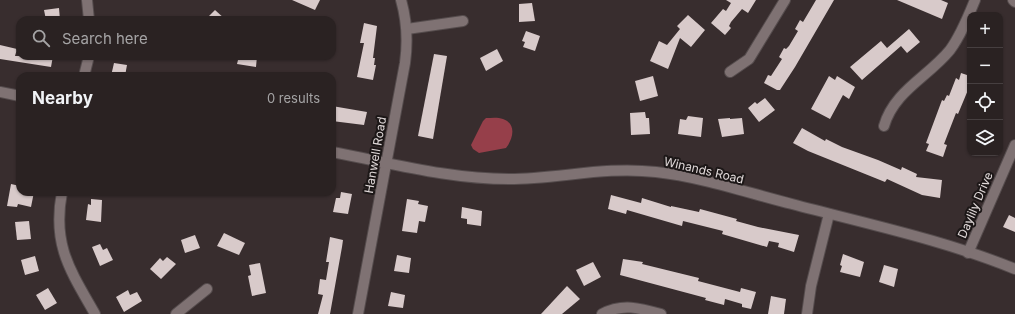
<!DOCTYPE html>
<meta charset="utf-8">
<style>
:root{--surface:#2a2222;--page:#322a2a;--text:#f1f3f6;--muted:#a5a4a5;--line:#463f40}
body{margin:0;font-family:Inter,sans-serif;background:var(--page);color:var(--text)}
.controls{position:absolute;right:12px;top:12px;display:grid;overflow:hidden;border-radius:8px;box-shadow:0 1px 3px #0004}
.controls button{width:36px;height:36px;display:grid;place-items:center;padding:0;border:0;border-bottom:1px solid var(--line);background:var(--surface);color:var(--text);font:20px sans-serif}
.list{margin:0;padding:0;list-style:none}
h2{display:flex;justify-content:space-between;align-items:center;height:52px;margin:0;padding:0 16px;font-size:17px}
h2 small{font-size:13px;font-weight:400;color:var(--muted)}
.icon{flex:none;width:22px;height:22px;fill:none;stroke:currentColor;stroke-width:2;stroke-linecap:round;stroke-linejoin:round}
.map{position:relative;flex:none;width:1015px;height:314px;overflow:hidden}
.search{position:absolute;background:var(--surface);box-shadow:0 1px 3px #0004;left:16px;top:16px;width:320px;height:44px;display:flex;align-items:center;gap:10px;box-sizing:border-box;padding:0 14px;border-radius:12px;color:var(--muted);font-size:15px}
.panel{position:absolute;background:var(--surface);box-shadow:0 1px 3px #0004;left:16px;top:72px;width:320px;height:124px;border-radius:12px}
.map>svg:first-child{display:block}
</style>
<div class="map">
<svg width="1015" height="314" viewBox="0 0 1015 314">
<rect width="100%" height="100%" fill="#382d2e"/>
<path fill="#963f4a" d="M 486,118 C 491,118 498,117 503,119 C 517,124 513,139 506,148 L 479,153 L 473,149 L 471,145 L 483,121 Z"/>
<g fill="#d8caca">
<path d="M 292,0 L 320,0 L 315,10 Z"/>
<path d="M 726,0 L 756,0 L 748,13 L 742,9 L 731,22 L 729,26 L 731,28 L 725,35 L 711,23 L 723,9 L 726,11 L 731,3 Z"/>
<path d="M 816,0 L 834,0 L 795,67 L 780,90 L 777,90 L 764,83 L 768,75 L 771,76 L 782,59 L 779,57 L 784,48 L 786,49 L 789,46 L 798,31 L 795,29 L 800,20 L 803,22 Z"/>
<path d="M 897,0 L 941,0 L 948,3 L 942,19 Z"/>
<path d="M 532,3 L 535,21 L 519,22 L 519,4 Z"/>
<path d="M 59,8 L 60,20 L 46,20 L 44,10 Z"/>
<path d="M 215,10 L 226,20 L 205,20 Z"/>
<path d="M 688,15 L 705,30 L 691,47 L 680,38 L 668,69 L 650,61 L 659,41 L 667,45 L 680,29 L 677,26 Z"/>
<path d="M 364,23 L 377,26 L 373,58 L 375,58 L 374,65 L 376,65 L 373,80 L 357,77 L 364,43 L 360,43 Z"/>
<path d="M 909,29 L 920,42 L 907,53 L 901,46 L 862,80 L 850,67 L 881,41 L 887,48 Z"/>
<path d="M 526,31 L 540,36 L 535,51 L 523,47 L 525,42 L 522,41 Z"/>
<path d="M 0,45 L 17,49 L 15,56 L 53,56 L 51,67 L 0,59 Z"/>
<path d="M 497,49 L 503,61 L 486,71 L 480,58 Z"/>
<path d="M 434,54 L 447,56 L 433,139 L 418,136 Z"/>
<path d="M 239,56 L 257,56 L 256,67 L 237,64 Z"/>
<path d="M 114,63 L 127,65 L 125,76 L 111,76 Z"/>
<path d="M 961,73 L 970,76 L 970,91 L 968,90 L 958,114 L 956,113 L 944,144 L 947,145 L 943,157 L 926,151 L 929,144 L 926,143 L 942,100 L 944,101 L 947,95 L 949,96 L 956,78 L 959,80 Z"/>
<path d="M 653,76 L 658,96 L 640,101 L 635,81 Z"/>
<path d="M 829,76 L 835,80 L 837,76 L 855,87 L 849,99 L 843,95 L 830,119 L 811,109 Z"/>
<path d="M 765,98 L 775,110 L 759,122 L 748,108 L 755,102 L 757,104 Z"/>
<path d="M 332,106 L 367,112 L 364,125 L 332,121 Z"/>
<path d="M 645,112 L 646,118 L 649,118 L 650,134 L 631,135 L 630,113 Z"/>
<path d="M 688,116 L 703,118 L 701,137 L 678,134 L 680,119 L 686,120 Z"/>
<path d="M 730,118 L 730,119 L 742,118 L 744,134 L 722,137 L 718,119 Z"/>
<path d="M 802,128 L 825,141 L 826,139 L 842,147 L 878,160 L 901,170 L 902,167 L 917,174 L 916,177 L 942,180 L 940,198 L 922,195 L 887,179 L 885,182 L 808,151 L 793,143 Z"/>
<path d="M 11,184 L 20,186 L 20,192 L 34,192 L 31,207 L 18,204 L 17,207 L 7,206 Z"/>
<path d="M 341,192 L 352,194 L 348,214 L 333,212 L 336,198 L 340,198 Z"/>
<path d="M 611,195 L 641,203 L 642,198 L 671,207 L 671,206 L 699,212 L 700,209 L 737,219 L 736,221 L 758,227 L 799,235 L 794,252 L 778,247 L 779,243 L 769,241 L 767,247 L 722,234 L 723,231 L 683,221 L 682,226 L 627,210 L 626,214 L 608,209 Z"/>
<path d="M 91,199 L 102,200 L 101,222 L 86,220 L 88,204 L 91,205 Z"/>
<path d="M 407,199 L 419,201 L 418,204 L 428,206 L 425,222 L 419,221 L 417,233 L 402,231 Z"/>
<path d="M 462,207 L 482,211 L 481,226 L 467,224 L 467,219 L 461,218 Z"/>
<path d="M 1009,215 L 1015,218 L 1015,232 L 1003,227 Z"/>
<path d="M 29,221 L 31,239 L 17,240 L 15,222 Z"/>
<path d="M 224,233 L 245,243 L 239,255 L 217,246 Z"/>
<path d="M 195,235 L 200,248 L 185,253 L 181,240 Z"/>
<path d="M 330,237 L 343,240 L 342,247 L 330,314 L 318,314 L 323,295 L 318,294 L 320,279 L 326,280 L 329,262 L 326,262 Z"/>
<path d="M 100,244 L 103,250 L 107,248 L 113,260 L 100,266 L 92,247 Z"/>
<path d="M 843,254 L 864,262 L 860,277 L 840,272 L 842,266 L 840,265 Z"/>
<path d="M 397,255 L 411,258 L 409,273 L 394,271 Z"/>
<path d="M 35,256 L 39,271 L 25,275 L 21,260 Z"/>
<path d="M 167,257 L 176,264 L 161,279 L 150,269 L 160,258 L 163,261 Z"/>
<path d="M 623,259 L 643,262 L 642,264 L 699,278 L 698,281 L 740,292 L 741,288 L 756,292 L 751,309 L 742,307 L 742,304 L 725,299 L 724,305 L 705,300 L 706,298 L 620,275 Z"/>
<path d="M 593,262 L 601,277 L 584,286 L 576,270 Z"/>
<path d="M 260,263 L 266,293 L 252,296 L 248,276 L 251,275 L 249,265 Z"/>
<path d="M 884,265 L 898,269 L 894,287 L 879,282 Z"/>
<path d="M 567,286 L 580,299 L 562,314 L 541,314 Z"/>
<path d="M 48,288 L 57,303 L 45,310 L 36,295 Z"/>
<path d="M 128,290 L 130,295 L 137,292 L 142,301 L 124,312 L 116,297 Z"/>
<path d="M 391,292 L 405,295 L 403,308 L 388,306 Z"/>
<path d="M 771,296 L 786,299 L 784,314 L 768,314 Z"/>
</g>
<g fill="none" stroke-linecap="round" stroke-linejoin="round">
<defs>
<g id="street">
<path d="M 87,0 L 89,20"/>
<path d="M 1013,0 L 1015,2"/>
<path d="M 407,29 L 463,21"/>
<path d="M 730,72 L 749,59 L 785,0"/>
<path d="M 84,76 L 89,56"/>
<path d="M 884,126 C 894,91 928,77 950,50 C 961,35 968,17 975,0"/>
<path d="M 62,192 C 52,245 70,270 95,314"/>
<path d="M 968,253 L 1015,145"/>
<path d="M 176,314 L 207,289"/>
<path d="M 358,314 L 405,63 C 408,41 407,21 401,0"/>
<path d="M 602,314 C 622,303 640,308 661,314"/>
<path d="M 807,314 L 811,286 L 829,214"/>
</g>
<g id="secondary">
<path d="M 0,92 L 20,96"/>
<path d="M 332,152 C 391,163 449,179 509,179 C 559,179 604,166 656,172 C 702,177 748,193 792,204 C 867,224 944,240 1015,269"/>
</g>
</defs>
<use href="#street" stroke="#554c4d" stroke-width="12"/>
<use href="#secondary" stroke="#554c4d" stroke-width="12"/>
<use href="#street" stroke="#7f7273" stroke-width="10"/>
<use href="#secondary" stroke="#7f7273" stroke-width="10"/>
</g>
<g text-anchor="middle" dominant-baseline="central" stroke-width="4" stroke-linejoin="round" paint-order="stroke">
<g font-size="12" fill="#e0d9d9" stroke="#1c1717">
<text transform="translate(375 155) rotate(-80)">Hanwell Road</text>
<text transform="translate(704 170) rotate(13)">Winands Road</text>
<text transform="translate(975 205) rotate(-67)">Daylily Drive</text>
</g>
</g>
</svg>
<div class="controls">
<button>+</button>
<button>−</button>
<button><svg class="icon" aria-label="locate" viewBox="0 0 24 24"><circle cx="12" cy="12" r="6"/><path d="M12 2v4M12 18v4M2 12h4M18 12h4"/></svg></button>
<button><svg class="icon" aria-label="layers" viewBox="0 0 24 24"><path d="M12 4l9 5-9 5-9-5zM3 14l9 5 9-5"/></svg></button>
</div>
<div class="search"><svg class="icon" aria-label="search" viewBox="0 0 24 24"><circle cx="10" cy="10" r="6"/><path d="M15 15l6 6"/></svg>Search here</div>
<section class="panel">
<h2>Nearby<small>0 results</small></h2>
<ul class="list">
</ul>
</section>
</div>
